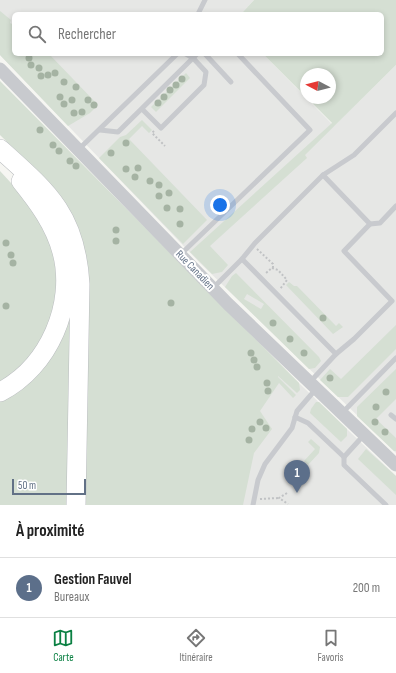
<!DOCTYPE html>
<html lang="fr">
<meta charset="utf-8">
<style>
:root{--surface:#fff;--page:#f6f6f6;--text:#222;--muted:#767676;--line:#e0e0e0;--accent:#0b8043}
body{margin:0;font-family:"Sofia Sans Condensed",sans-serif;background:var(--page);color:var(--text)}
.compass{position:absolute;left:300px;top:68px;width:36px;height:36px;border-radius:50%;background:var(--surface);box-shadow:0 2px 6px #0003;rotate:277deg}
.scale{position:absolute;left:12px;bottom:10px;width:74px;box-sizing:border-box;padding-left:4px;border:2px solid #627186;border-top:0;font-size:11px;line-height:14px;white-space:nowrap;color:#627186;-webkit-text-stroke:3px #fff;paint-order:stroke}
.you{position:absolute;left:220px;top:205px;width:14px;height:14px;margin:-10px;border:3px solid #fff;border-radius:50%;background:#1a73e8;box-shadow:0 0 0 6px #1a73e833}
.badge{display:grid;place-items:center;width:26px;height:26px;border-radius:50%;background:var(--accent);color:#fff;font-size:13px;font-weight:700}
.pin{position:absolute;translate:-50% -33px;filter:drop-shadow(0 1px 2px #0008)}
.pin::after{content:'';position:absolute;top:21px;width:14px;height:12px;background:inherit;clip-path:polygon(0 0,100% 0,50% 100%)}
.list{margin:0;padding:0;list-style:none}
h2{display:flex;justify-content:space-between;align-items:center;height:52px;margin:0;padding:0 16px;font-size:17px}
h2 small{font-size:13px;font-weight:400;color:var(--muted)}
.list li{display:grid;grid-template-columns:26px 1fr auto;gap:12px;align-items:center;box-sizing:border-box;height:60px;padding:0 16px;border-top:1px solid var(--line)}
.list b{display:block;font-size:15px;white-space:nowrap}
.list p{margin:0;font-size:13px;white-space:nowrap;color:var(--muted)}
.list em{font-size:13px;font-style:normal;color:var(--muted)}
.icon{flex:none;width:22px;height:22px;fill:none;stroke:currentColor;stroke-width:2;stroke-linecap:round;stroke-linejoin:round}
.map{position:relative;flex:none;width:396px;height:505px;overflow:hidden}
.search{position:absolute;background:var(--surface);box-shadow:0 2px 6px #0003;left:12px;right:12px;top:12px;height:44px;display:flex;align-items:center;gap:10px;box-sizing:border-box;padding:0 14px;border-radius:6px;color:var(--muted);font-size:15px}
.sheet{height:112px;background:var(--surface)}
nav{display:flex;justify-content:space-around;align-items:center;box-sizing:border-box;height:56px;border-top:1px solid var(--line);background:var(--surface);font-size:11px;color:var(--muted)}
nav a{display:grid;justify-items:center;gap:2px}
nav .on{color:var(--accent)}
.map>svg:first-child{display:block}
</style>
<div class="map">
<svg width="396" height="505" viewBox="0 0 396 505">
<rect width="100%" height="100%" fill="#f6f6f2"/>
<g fill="#e6e7e5">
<path d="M 0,0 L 254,0 L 241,14 L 14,14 L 14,54 L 263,54 L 334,126 L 396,65 L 396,453 L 200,263 L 0,55 Z"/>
<path d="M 279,364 L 396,476 L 396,505 L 237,505 L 265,378 Z"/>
</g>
<g fill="#d5dfd3" fill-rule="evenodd">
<path d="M 254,0 L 396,0 L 396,65 L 305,155 L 307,158 L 210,246 L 228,265 L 222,272 L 212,274 L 190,252 L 332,123 L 307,98 L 330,98 L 330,74 L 306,74 L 306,97 L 263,54 L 382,54 L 382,14 L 241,14 Z"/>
<path d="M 0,11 L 11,20 L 10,23 L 14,25 L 14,54 L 49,54 L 98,105 L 90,113 L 68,126 L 0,55 Z"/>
<path d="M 186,73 L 190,78 L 156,112 L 151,107 Z"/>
<path d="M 0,81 L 299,383 L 300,390 L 297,393 L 278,376 L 278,377 L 296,395 L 293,398 L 279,383 L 260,411 L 272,429 L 254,453 L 243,505 L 85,505 L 73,219 L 56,190 L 0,135 Z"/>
<path d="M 142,120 L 152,130 L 149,133 L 142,126 L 129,139 L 207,220 L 183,244 L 99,158 L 120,137 L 126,135 Z"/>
<path d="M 0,171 C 16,188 32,206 43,227 C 68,274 56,334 18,370 C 13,375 6,378 0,382 Z"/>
<path d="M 72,253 L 70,505 L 0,505 L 0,399 L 31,377 Z"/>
<path d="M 236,273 L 319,357 L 321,361 L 315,368 L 309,369 L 225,287 L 232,276 ZM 247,294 L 264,304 L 261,309 L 244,299 Z"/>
<path d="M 289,282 L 294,286 L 297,286 L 336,326 L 339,323 L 343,327 L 333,334 L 286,285 Z"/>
<path d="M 396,325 L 396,349 L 348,397 L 338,397 L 320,380 L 330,369 L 341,379 Z"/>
<path d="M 396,369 L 396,399 L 376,419 L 396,438 L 396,451 L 394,451 L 357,416 L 357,407 Z"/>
<path d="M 316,402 L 319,402 L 347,429 L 347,436 L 341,442 L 310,413 L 311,409 Z"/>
<path d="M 311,439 L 320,447 L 319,453 L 308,465 L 304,461 L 315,449 L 308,442 Z"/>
<path d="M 366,449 L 396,476 L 396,495 L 358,459 Z"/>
</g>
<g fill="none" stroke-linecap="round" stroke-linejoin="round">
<defs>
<g id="motorway">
<path d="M 0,149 C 48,192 76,215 80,284 L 76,505"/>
<path d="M 0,392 C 49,367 76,304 62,252 C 55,225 38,202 21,181"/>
</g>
</defs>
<use href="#motorway" stroke="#b9bcbf" stroke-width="20"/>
<g stroke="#c0c2c4" stroke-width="2" stroke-dasharray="2 2" stroke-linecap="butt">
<path d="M 154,131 L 152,133 L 165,146"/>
<path d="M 257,249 L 273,264 L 273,267 L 266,273"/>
<path d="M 272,268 L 278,270 L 287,280 L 280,289"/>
<path d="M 287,493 L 279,498 L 288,504"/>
<path d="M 260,499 L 279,498"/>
</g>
<g stroke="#c8cace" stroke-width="5">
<path d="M 198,14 L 205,0"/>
<path d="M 186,54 L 193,58 L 197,54"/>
<path d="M 205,54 L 231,82"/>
<path d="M 100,130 L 118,132 L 193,58 L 206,72 L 204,85 L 161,128 L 142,109"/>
<path d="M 79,149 L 177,54"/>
<path d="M 323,175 L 370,224 L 344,251 L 392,301 L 354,339 L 336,354"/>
<path d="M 370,224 L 380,223 L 396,206"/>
<path d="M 181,254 L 310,130 L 238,54"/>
<path d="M 242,259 L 255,243 L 323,175 L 354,155 L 396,113"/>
<path d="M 214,287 L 242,259 L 336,354 L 310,382"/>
<path d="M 343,412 L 396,358"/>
<path d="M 391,415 L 396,419"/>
<path d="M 295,417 L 308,423 L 344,457 L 363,436"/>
<path d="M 344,457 L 344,465 L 386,505"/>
<path d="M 253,505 L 258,480 L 265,464 L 292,428 L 297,411 L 316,389"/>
</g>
<path stroke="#c8cace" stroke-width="13" d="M 0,69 L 228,304 L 396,465"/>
<use href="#motorway" stroke="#fff" stroke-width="19"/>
</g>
<g fill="#a5b3a3">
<circle cx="29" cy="58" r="3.5"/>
<circle cx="31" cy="65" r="3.5"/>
<circle cx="39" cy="68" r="3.5"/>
<circle cx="55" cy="73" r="3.5"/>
<circle cx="48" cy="75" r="3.5"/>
<circle cx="41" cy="76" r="3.5"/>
<circle cx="182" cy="79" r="3.5"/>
<circle cx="64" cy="82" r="3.5"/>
<circle cx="176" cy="85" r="3.5"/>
<circle cx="76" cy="87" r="3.5"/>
<circle cx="170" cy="90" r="3.5"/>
<circle cx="60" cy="97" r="3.5"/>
<circle cx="164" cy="97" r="3.5"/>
<circle cx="72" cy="100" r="3.5"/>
<circle cx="88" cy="100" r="3.5"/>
<circle cx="158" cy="103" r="3.5"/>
<circle cx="64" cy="104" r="3.5"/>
<circle cx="94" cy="105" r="3.5"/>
<circle cx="82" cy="112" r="3.5"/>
<circle cx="74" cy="113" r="3.5"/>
<circle cx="40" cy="130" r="3.5"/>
<circle cx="126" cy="143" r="3.5"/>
<circle cx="53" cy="145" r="3.5"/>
<circle cx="59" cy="151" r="3.5"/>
<circle cx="111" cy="153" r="3.5"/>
<circle cx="70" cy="161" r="3.5"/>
<circle cx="76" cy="166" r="3.5"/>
<circle cx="138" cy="168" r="3.5"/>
<circle cx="126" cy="169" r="3.5"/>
<circle cx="135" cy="177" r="3.5"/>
<circle cx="150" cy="181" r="3.5"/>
<circle cx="159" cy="185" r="3.5"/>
<circle cx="169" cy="193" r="3.5"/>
<circle cx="159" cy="196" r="3.5"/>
<circle cx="167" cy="208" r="3.5"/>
<circle cx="180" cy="209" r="3.5"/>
<circle cx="180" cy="224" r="3.5"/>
<circle cx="116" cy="230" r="3.5"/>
<circle cx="116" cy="241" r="3.5"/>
<circle cx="6" cy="243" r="3.5"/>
<circle cx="11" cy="255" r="3.5"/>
<circle cx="13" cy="263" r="3.5"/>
<circle cx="171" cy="303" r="3.5"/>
<circle cx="6" cy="306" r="3.5"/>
<circle cx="323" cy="318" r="3.5"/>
<circle cx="273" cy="323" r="3.5"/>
<circle cx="290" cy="339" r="3.5"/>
<circle cx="251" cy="353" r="3.5"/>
<circle cx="304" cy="353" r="3.5"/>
<circle cx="254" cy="360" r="3.5"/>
<circle cx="257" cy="367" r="3.5"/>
<circle cx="330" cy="378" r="3.5"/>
<circle cx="267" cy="383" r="3.5"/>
<circle cx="268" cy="391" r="3.5"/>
<circle cx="386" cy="392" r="3.5"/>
<circle cx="376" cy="407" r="3.5"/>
<circle cx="260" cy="422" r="3.5"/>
<circle cx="375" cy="422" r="3.5"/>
<circle cx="266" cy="428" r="3.5"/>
<circle cx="252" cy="429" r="3.5"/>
<circle cx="385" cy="432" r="3.5"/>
<circle cx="249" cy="440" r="3.5"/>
</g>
<g text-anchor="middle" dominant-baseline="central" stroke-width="4" stroke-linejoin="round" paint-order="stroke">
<g font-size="11" fill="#627186" stroke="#fff">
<text transform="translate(195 270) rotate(46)">Rue Canadien</text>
</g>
</g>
</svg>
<svg class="compass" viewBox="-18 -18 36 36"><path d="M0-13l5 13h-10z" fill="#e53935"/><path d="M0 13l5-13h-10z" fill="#767676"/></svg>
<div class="scale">50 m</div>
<div class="you"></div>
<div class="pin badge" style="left:297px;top:493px;background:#5c6f8a">1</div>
<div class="search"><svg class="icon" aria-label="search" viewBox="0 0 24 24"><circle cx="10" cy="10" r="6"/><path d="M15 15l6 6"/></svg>Rechercher</div>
</div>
<section class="sheet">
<h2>À proximité<small></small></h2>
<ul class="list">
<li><span class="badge" style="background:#5c6f8a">1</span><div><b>Gestion Fauvel</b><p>Bureaux</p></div><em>200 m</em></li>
</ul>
</section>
<nav>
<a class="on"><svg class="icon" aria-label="map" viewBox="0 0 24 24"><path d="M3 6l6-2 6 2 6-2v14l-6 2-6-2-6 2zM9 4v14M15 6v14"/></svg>Carte</a>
<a><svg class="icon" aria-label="directions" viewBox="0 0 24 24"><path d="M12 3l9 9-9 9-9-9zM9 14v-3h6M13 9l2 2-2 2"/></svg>Itinéraire</a>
<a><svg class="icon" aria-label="saved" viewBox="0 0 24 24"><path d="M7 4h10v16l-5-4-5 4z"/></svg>Favoris</a>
</nav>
